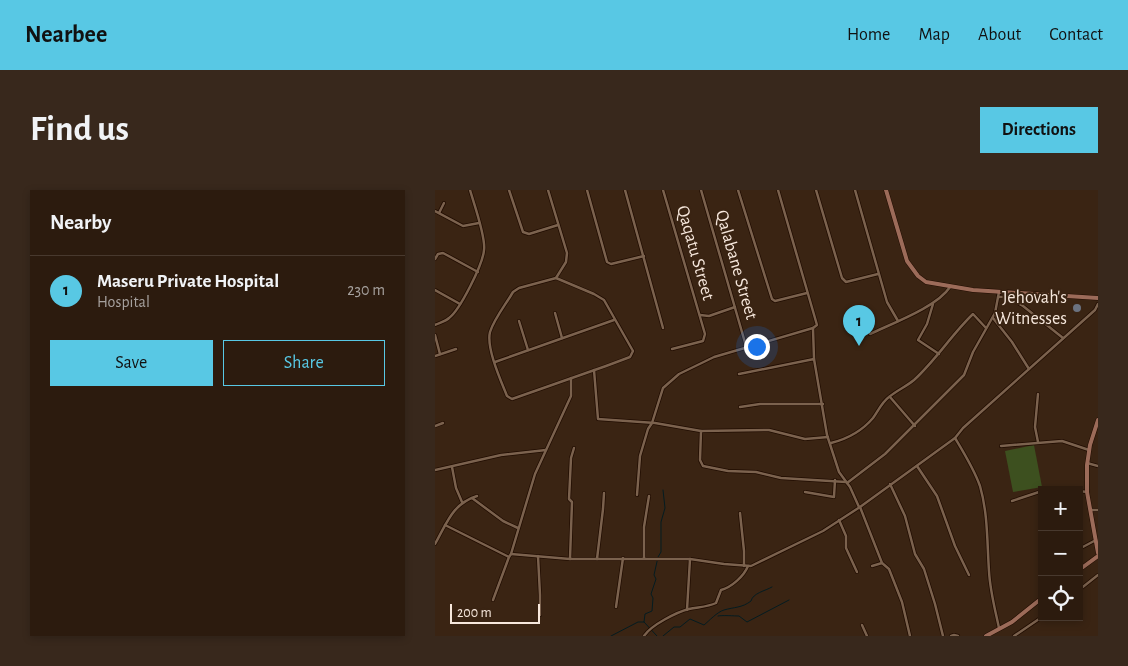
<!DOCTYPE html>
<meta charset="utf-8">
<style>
:root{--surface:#2c1b0e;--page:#38281c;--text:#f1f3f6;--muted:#a6a19e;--line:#48392e;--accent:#58c8e4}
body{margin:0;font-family:"Alegreya Sans",sans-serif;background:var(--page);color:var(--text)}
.controls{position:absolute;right:15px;bottom:15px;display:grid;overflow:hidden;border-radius:0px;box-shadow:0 2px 8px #0003}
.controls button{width:45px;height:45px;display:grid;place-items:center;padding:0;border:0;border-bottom:1px solid var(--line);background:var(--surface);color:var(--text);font:25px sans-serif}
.scale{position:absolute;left:15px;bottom:12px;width:90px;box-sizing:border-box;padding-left:5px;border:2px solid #f7e8dd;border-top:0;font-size:14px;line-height:18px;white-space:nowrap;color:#f7e8dd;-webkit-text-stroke:4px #3a2413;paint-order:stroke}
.you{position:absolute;left:321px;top:156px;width:18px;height:18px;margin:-12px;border:4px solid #fff;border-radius:50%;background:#1a73e8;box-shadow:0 0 0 8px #1a73e833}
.badge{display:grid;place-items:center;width:32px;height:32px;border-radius:50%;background:var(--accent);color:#111;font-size:16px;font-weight:700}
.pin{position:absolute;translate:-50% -41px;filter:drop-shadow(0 1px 2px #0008)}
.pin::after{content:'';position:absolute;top:26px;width:18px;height:15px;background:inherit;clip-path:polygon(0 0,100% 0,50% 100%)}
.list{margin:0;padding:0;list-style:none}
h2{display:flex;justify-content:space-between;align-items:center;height:65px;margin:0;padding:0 20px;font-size:21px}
h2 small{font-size:16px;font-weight:400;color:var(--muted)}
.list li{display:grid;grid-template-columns:32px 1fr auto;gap:15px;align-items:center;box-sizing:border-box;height:70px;padding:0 20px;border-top:1px solid var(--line)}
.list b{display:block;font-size:19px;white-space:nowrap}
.list p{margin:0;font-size:16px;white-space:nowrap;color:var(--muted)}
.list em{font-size:16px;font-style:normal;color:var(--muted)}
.actions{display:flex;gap:10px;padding:15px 20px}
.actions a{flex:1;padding:11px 0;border:1px solid var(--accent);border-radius:0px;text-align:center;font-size:18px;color:var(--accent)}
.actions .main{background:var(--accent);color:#111}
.icon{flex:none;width:28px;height:28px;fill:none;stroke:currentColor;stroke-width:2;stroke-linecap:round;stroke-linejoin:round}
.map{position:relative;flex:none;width:663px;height:446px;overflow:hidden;border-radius:0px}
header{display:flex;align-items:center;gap:30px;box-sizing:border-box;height:70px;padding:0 25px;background:var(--accent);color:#111}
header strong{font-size:24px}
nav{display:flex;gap:28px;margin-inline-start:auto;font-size:18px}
.intro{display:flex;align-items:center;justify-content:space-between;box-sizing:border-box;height:120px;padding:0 30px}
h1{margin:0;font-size:35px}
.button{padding:12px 22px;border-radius:0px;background:var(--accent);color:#111;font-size:18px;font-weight:700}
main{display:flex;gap:30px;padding:0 30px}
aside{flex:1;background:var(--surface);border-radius:0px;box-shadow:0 2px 8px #0003}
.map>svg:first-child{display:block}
</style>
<header>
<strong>Nearbee</strong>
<nav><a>Home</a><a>Map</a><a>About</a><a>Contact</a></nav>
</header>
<div class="intro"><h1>Find us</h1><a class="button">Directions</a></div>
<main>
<aside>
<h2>Nearby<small></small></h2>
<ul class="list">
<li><span class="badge">1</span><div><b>Maseru Private Hospital</b><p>Hospital</p></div><em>230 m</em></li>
</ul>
<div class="actions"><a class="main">Save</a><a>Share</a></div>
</aside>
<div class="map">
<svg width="663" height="446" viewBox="0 0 663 446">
<rect width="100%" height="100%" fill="#3a2413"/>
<path fill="#3d501f" d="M 599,255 L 607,297 L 578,302 L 570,261 Z"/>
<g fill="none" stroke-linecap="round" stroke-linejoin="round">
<g stroke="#041c21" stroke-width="1">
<path d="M 283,426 C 286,425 300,426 304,426 L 312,432 L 354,410"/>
<path d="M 209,432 L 222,446"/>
<path d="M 176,446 L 203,432 L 209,432 L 210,424 L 217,421 L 218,408 L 216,404 L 221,389 L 219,385 L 223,367 L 226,362 L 226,332 L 230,318 L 228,300"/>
<path d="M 228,446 L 239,437 L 245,437 L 255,429 L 269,435 C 274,431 282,422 289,420 C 299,417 307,418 316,411 C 318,403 330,401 337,397"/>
</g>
<defs>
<g id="street">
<path d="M 74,0 L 88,42 L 94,44 L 123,35"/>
<path d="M 113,0 L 132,63 L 131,72 L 121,88"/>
<path d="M 152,0 L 172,72 L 176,74 L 209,66"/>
<path d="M 190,0 L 228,138"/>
<path d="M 228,0 L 270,144 L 268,151 L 237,159"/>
<path d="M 266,0 L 311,156"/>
<path d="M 303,0 L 337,109 L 340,111 L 372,103"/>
<path d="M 343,0 L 382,135 L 378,138 L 379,169"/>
<path d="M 381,0 L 407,88 L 411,92 L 443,84"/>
<path d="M 420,0 L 452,112 L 463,131"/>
<path d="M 0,21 L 28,36 L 44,33"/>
<path d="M 4,23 L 9,13"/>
<path d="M 0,69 L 3,64 L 8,63 L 43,82"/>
<path d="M 121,88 L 159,104 L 169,110 L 198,161 L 195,167 L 171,176 L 77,209 L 72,206 C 66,191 51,158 55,142 C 59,129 71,114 78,102 L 84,98 Z"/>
<path d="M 0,100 L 25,114"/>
<path d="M 563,107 L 572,107 L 588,116 L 628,148"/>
<path d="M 498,114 L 492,134 L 483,150 L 504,164"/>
<path d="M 120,123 L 127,148"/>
<path d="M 265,125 L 274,126 L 300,117"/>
<path d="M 558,128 L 577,152 L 594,179"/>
<path d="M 84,131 L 93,160"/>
<path d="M 0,135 C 4,133 11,131 14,128 C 25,120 48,74 49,60 C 51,47 39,14 35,0"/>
<path d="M 435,144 C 458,133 502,117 515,97"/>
<path d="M 0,145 L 5,164"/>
<path d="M 0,166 L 21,159"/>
<path d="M 60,172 L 179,130"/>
<path d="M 159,180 L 163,229 L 220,233 L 266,241 L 265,270 L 268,276 L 293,281 L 321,282 L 346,288 L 411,292"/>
<path d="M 304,184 L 379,169 L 392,245 L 404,282 L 415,297 L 424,317"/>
<path d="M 455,207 L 480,236"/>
<path d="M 305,217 L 325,214 L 388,214"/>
<path d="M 0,236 L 8,233"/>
<path d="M 266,241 L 334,240 L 370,249 L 393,247"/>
<path d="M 520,248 C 529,263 539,279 545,296 C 553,324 552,352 554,381 C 555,401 560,419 564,438"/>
<path d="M 603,252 L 600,237 L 603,204"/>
<path d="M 396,253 C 412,249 427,241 438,228 C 443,221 447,212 454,207 C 461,201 472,196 479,190 C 501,170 517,144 538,124 L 551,138"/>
<path d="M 566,256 L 627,251 L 654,260"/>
<path d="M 652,273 L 663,276"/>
<path d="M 482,276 L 502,306 L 520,356 L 534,385"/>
<path d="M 17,277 L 21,298 L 27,312"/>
<path d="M 0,280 L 66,265 L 111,260"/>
<path d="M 412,293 L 450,264 L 529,185 L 538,162 L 560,123 L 564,102"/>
<path d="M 455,294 L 470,326 L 480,364 L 489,379 L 500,414 L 508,446"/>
<path d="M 644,301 L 652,302"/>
<path d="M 370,302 L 399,307 L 400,290"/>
<path d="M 202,305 L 205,266 L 213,239 L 217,233 L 228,198 L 244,184 L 279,167 L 378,138"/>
<path d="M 37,308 L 68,331 L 83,338"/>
<path d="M 577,311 L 607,301"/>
<path d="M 425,317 L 447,373 L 454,379 L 467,412 L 475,446"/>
<path d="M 656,320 L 663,320"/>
<path d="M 305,323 L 309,361 L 309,376"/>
<path d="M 404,330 L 411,346 L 411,358 L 422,382"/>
<path d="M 10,335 L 74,367"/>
<path d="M 0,354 C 12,333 17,314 42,306"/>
<path d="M 644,359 L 661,350"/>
<path d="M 76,364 L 135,369 L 255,369 L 289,374 L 316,376 L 388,341 L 425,317 L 520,248 L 528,238 L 660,120 L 663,114"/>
<path d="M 103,366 L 105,405 L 105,425"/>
<path d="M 209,368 L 209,337 L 214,306"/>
<path d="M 135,369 L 137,312 L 134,309 L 136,268 L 139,258"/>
<path d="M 162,369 L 168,319 L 169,303"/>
<path d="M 437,376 L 447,373"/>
<path d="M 606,376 L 607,378"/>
<path d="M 644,400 L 663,385"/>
<path d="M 58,410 L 74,367 L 76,364 L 100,284 L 136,206 L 136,188"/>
<path d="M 181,417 L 188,368"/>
<path d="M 252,420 L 255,369"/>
<path d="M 427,435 L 432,446"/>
<path d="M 209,446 C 216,435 242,422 254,419 C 263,417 273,417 281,413 L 286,400 C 297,397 309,386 313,376"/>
<path d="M 516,446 L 519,445 L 523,446"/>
<path d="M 579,446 L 607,427"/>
</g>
<g id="secondary">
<path d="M 451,0 L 472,71 L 483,86 L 491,92 L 538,100 L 663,108"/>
<path d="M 663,230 L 655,255 L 652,275 L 652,302 L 663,363"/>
<path d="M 644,380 L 663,366"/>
<path d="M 551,446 L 577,432 L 607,408"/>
</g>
</defs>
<use href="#street" stroke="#200c00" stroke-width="4"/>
<use href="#secondary" stroke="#200c00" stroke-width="5"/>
<use href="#street" stroke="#7b624e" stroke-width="2.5"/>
<use href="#secondary" stroke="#9c6b59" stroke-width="4"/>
</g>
<circle fill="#6b7280" stroke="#3a2413" stroke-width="2" cx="642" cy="118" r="5"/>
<g text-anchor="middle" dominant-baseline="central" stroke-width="4" stroke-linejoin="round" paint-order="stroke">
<g font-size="18" fill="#f7e8dd" stroke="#3a2413">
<text transform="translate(260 63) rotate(74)">Qaqatu Street</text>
<text transform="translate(301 75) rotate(74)">Qalabane Street</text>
</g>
<g font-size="18" fill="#f7e8dd" stroke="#3a2413" text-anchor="end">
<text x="632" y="108">Jehovah's<tspan x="632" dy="21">Witnesses</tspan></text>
</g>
</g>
</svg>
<div class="controls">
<button>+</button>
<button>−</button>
<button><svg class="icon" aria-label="locate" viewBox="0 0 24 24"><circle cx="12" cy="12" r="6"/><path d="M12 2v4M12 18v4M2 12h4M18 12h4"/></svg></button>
</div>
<div class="scale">200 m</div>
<div class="you"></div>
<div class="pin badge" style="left:424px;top:156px">1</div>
</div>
</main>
